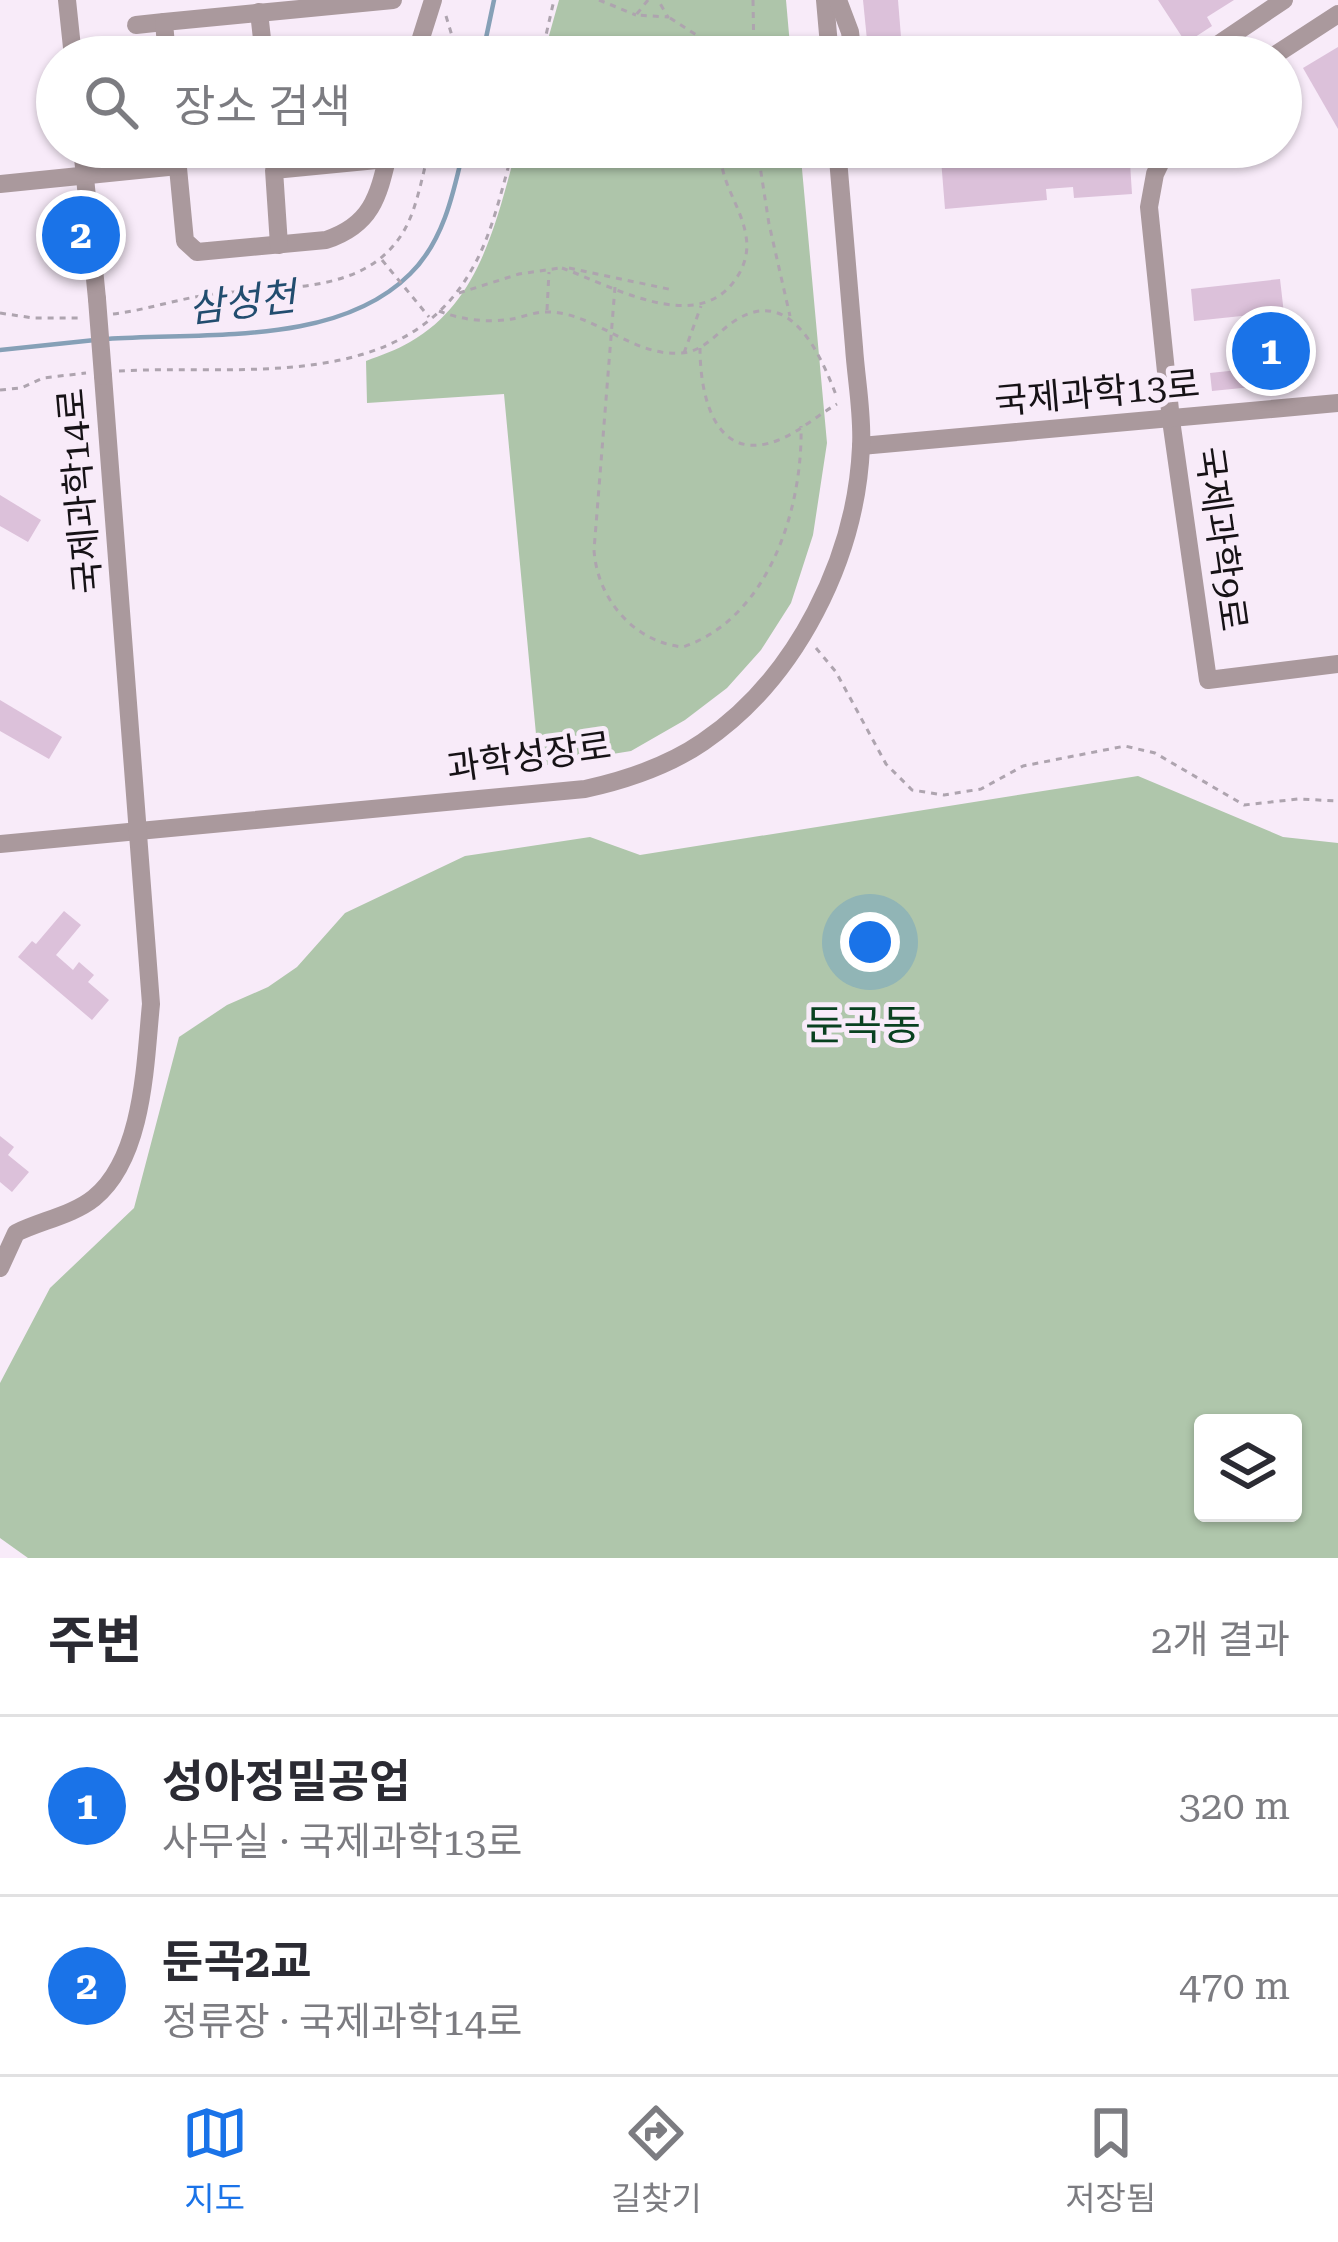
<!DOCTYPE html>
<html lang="ko">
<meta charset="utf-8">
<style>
:root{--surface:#fff;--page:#f2f2f3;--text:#2b2b33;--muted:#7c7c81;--line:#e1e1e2;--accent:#1a73e8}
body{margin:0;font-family:"Roboto Serif","Noto Sans KR",serif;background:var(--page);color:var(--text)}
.controls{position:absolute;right:36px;bottom:36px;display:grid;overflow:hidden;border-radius:12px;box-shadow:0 3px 9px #0004}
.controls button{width:108px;height:108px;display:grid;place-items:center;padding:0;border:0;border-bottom:3px solid var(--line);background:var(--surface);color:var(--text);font:60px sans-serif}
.you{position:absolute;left:870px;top:942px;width:42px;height:42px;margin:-30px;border:9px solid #fff;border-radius:50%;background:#1a73e8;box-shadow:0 0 0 18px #1a73e833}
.badge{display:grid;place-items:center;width:78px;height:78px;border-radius:50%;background:var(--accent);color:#fff;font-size:39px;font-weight:700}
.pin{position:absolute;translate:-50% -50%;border:6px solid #fff;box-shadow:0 3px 12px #0006}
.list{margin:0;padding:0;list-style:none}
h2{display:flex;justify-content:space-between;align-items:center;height:156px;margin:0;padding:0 48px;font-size:51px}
h2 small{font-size:39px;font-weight:400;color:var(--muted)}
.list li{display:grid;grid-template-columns:78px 1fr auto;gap:36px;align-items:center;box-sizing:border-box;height:180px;padding:0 48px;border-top:3px solid var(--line)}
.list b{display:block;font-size:45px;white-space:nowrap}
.list p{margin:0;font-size:39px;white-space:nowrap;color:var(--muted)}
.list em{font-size:39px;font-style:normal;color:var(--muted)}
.icon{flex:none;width:66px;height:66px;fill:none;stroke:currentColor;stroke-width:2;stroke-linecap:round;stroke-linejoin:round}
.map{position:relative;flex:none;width:1338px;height:1558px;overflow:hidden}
.search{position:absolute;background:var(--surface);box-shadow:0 3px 9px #0004;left:36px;right:36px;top:36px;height:132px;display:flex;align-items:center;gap:30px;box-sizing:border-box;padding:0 42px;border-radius:66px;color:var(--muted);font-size:45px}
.sheet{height:516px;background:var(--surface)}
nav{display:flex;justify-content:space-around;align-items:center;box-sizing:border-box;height:168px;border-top:3px solid var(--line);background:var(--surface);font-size:33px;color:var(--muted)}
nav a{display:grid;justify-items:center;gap:6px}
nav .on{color:var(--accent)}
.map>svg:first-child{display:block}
</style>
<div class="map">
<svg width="1338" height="1558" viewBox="0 0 1338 1558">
<rect width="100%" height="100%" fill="#f8ebf9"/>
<g fill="#aec5aa">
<path d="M 559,0 L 786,0 L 791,57 L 543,57 Z"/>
<path d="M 517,147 L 800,147 L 827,443 L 813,535 L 791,603 L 761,650 L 727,688 L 685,720 L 631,751 L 539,766 L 504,394 L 367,403 L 366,361 C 381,355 397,350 410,342 C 481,302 497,218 517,147 Z"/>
</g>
<path fill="#afc6ab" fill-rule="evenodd" d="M 1138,776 L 1283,837 L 1338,843 L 1338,1558 L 28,1558 L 0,1538 L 0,1383 L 50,1288 L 134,1208 L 179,1037 L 227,1005 L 268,987 L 297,967 L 345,913 L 465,856 L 590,837 L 640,855 ZM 1203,1423 L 1293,1423 L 1293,1513 L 1203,1513 Z"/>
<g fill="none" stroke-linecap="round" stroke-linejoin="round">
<g stroke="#86a0b7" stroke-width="4.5">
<path d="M 482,57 L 494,0"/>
<path d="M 107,339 C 202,332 337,347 410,274 C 444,241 454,191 464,147"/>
<path d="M 0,350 L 95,340"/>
</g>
</g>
<g fill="#dcc1da">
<path d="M 863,0 L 898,0 L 901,37 L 867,40 Z"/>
<path d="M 1158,0 L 1234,0 L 1207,17 L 1212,26 L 1186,43 Z"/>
<path d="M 1338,47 L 1338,129 L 1303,68 Z"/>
<path d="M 940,147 L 1129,147 L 1132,194 L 1074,198 L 1073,187 L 1046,189 L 1047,200 L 945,209 Z"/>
<path d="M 1280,279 L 1292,383 L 1212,391 L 1210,373 L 1257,368 L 1251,315 L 1194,321 L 1191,289 Z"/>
<path d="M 0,495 L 41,520 L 28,542 L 0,526 Z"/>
<path d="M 0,700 L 62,737 L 49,759 L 0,731 Z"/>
<path d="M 64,911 L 81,925 L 56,955 L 73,970 L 79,962 L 94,975 L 88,982 L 109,1000 L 92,1020 L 18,957 L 32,941 L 36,944 Z"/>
<path d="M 0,1136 L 14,1147 L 8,1155 L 29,1172 L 12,1192 L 0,1182 Z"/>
</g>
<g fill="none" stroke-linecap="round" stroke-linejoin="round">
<g stroke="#aea4af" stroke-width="3" stroke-dasharray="6 6" stroke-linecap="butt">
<path d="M 599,0 L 636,15"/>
<path d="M 648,0 L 636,15 L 668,17 L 658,0"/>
<path d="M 753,0 L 754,57"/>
<path d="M 446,16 L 456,49 L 454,57"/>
<path d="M 670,18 L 706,41 L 717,57"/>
<path d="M 541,57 L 554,0"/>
<path d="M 757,147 L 769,224 L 790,316"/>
<path d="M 382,260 L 429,317"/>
<path d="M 562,268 C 610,285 696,336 735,280 C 744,268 749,252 746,236 C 741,204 718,181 721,147"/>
<path d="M 569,268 L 673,290"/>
<path d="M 615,287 L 594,550 C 597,598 633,642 683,647 C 769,618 803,508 801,426"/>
<path d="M 459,293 L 519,274 L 560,268"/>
<path d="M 547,310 L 549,272"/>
<path d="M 439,311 C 461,320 489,323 512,319 C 523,317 537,311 549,312 C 595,313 633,357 681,353 C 704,352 717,332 736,320 C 790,286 820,353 836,395"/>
<path d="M 0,313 L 33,318 L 80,318"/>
<path d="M 113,314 C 147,310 180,298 214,294 C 280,285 369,297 406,227 C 418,204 423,172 430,147"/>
<path d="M 700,348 C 700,396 715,467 781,439 C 800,431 818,415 837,404"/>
<path d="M 684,353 L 701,306"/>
<path d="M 119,371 C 238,364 402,395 472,269 C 493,233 502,187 514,147"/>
<path d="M 0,390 L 21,388 L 43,378 L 86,373"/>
<path d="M 816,648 L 836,672 L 886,764 L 912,790 L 944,795 L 981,789 L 1023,766 L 1125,746 L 1155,753 L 1244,805 L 1298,799 L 1338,801"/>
</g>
<g stroke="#aa999d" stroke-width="18">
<path d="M 67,0 L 73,57"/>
<path d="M 825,0 L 830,57"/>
<path d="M 838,0 L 850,32 L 853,57"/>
<path d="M 259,12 L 264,57"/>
<path d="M 136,25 L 164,22"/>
<path d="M 167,57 L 164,22 L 393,0"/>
<path d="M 415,57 L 433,0"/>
<path d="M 864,57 L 974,48"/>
<path d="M 1210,57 L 1207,52 L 1284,0"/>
<path d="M 1272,57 L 1338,14"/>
<path d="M 82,147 L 97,299"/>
<path d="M 176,147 L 185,241 L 197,252 L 326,240 C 375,224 379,192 390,147"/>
<path d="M 1168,147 L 1155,174 L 1149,207 L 1171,420 L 1208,680 L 1338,664"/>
<path d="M 0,184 L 178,166"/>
<path d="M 279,245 L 274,170 L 387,159"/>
<path d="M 861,446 L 1338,403"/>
<path d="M 0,844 L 585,789 C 626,780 668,766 703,742 C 797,678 856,558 861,447 C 863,414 856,379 854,347 C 848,280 843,214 837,147"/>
<path d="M 0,1268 L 16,1233 C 40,1221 73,1215 94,1198 C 144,1157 145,1063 151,1004 L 103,376"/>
</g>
<path stroke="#aa999d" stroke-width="18" d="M 97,299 L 103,376"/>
</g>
<g text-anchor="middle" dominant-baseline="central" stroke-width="10" stroke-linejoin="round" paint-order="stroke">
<g font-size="36" fill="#161216" stroke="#f8ebf9">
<text transform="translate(1097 393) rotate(-5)">국제과학13로</text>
<text transform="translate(80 491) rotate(-95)">국제과학14로</text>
<text transform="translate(1221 539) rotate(82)">국제과학9로</text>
<text transform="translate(529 757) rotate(-8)">과학성장로</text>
</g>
<g font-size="39" font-style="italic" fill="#224d6f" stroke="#f8ebf9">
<text transform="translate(242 303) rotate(-7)">삼성천</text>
</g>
<g font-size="42" fill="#094120" stroke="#f8ebf9">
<text x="863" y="1025">둔곡동</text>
</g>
</g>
</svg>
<div class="controls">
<button><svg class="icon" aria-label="layers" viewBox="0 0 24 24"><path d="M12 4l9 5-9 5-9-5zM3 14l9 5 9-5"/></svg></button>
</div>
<div class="you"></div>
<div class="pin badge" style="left:1271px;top:351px">1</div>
<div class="pin badge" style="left:81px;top:235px">2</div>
<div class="search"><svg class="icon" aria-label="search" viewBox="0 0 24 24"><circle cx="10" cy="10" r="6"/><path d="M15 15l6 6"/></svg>장소 검색</div>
</div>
<section class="sheet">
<h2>주변<small>2개 결과</small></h2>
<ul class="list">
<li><span class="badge">1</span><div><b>성아정밀공업</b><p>사무실 · 국제과학13로</p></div><em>320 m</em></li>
<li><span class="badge">2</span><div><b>둔곡2교</b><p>정류장 · 국제과학14로</p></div><em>470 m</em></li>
</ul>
</section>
<nav>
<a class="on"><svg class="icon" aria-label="map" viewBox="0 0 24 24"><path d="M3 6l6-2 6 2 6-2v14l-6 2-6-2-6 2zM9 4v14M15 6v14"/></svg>지도</a>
<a><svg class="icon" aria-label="directions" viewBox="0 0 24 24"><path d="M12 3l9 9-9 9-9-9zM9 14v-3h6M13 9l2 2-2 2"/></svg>길찾기</a>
<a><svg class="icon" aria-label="saved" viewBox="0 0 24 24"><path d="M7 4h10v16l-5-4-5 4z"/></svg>저장됨</a>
</nav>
